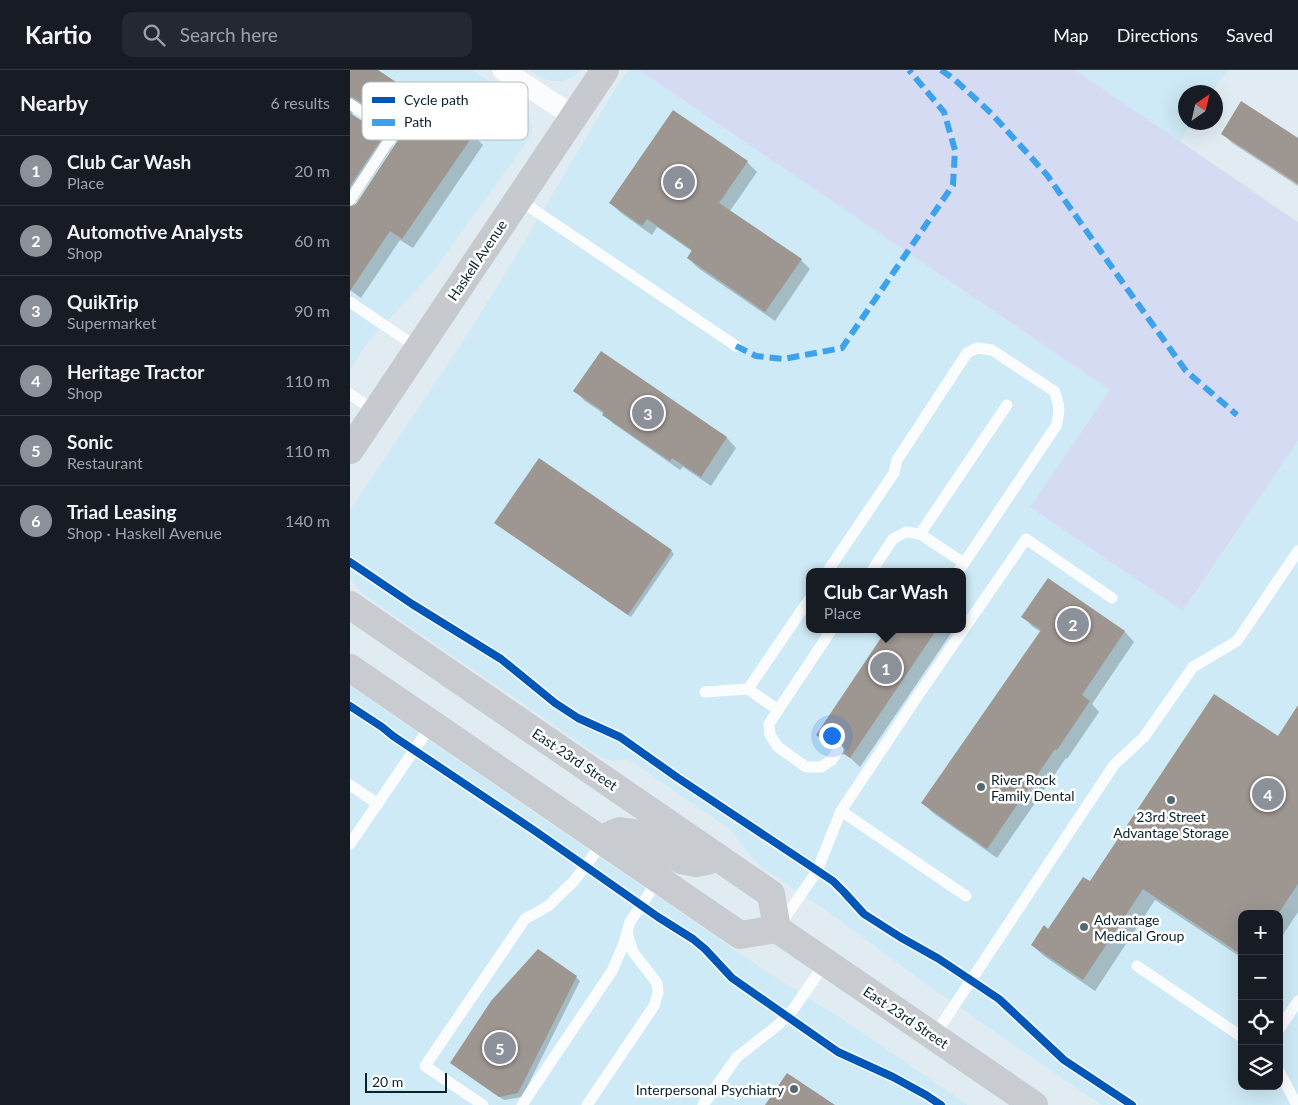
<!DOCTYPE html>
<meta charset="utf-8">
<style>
:root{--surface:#171b24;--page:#242831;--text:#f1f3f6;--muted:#9ea1a6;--line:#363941;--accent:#8c9099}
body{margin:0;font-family:Lato,sans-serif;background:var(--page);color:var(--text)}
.controls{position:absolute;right:15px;bottom:15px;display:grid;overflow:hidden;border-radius:10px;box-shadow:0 5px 20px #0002}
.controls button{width:45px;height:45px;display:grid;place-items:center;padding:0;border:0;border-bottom:1px solid var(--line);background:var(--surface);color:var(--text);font:25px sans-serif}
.compass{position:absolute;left:828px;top:15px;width:45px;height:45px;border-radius:50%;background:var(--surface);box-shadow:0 5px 20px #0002;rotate:34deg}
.scale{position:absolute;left:15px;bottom:12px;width:82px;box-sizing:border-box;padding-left:5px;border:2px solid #09222b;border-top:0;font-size:14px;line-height:18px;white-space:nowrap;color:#09222b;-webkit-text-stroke:4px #fff;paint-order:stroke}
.you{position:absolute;left:481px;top:665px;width:18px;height:18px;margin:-12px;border:4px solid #fff;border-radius:50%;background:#1a73e8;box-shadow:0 0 0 8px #1a73e833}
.badge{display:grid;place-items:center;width:32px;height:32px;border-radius:50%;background:var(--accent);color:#fff;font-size:16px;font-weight:700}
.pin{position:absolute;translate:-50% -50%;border:2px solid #fff;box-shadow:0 1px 5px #0006}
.popup{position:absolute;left:456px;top:498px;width:160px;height:65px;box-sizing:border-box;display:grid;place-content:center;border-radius:10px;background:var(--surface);filter:drop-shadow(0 1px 4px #0005);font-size:16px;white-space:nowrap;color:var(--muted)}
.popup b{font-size:19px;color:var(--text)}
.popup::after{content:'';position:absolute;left:50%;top:100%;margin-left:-10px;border:10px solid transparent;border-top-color:var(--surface)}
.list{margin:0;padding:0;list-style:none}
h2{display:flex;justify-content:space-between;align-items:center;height:65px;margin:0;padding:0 20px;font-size:21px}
h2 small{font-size:16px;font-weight:400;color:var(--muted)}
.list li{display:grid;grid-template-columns:32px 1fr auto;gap:15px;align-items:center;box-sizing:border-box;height:70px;padding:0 20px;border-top:1px solid var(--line)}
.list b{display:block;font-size:19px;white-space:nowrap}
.list p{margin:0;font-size:16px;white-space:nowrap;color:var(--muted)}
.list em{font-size:16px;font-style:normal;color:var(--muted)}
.icon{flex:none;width:28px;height:28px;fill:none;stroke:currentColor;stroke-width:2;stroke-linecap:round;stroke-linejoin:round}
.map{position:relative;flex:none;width:948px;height:1035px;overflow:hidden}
header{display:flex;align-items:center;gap:30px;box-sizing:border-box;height:70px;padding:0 25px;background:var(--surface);border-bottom:1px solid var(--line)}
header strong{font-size:24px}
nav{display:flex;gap:28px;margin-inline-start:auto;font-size:18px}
.search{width:350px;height:45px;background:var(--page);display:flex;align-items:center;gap:12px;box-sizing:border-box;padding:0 18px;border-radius:10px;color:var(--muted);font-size:19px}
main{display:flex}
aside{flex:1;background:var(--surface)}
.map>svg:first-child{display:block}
</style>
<header>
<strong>Kartio</strong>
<div class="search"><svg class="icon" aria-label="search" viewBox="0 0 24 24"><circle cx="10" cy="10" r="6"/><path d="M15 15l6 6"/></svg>Search here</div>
<nav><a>Map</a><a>Directions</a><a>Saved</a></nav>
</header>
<main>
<aside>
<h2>Nearby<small>6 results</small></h2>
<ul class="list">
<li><span class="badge">1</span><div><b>Club Car Wash</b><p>Place</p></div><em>20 m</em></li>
<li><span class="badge">2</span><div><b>Automotive Analysts</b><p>Shop</p></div><em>60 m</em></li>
<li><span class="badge">3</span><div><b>QuikTrip</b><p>Supermarket</p></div><em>90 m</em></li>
<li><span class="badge">4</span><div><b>Heritage Tractor</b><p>Shop</p></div><em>110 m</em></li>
<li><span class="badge">5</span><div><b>Sonic</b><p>Restaurant</p></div><em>110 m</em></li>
<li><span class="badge">6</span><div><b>Triad Leasing</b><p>Shop · Haskell Avenue</p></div><em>140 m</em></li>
</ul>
</aside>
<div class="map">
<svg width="948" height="1035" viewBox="0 0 948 1035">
<rect width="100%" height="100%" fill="#e0ecf1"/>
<g fill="#ceeaf6" fill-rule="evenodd">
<path d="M 0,0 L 123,0 L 178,38 L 182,59 L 179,69 L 81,204 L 17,273 L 0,300 Z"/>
<path d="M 179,0 L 231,0 L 222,7 L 213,11 L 201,11 L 189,7 Z"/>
<path d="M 278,0 L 289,0 L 760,320 L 681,437 L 834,541 L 948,371 L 948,1035 L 751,1035 L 580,917 L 488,849 L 412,797 L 405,791 L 380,759 L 339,731 L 278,689 L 264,691 L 252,688 L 14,525 L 0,509 L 0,440 L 118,264 L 167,184 L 265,19 ZM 460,502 L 612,502 L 612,559 L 460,559 ZM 892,844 L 929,844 L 929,1016 L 892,1016 Z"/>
<path d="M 725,0 L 878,0 L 862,22 L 836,22 L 836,52 L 842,53 L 829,72 Z"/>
<path d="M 0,616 L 414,900 L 495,951 L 618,1035 L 0,1035 Z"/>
</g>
<path fill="#d6dbf4" d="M 289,0 L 725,0 L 948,152 L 948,371 L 833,541 L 680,437 L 760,320 Z"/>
<g fill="#0003" fill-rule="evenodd">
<path d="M 0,0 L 26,0 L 123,65 L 133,75 L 63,178 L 50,170 L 11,228 L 0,220 ZM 11,36 L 15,37 L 52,61 L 51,68 L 7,135 L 1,139 L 43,76 L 33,66 L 2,45 L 3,40 Z"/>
<path d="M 892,33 L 948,70 L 948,116 L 882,73 L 872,63 Z"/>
<path d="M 397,92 L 407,102 L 380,141 L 451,190 L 460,199 L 425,251 L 348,198 L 338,188 L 343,182 L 307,157 L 302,165 L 271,143 L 261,133 Z"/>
<path d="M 251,283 L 377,368 L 386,378 L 361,416 L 333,397 L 330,400 L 264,354 L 254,344 L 235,331 L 225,321 Z"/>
<path d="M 149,456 L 321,481 L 324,484 L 281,547 Z"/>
<path d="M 698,510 L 775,562 L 784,572 L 742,634 L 749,642 L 717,689 L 716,688 L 647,788 L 583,743 L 573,733 L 691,562 L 683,557 L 673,547 Z"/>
<path d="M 538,559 L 604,559 L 510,697 L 495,683 L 493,685 L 477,674 L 467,665 Z"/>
<path d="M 948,637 L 948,842 L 929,871 L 929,844 L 892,844 L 892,888 L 805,830 L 745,921 L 694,886 L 682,875 L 699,860 L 740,813 L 928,668 Z"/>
<path d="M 226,907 L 230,911 L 172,1027 L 154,1030 L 106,996 Z"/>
</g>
<g fill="#9e9690">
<path d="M 0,0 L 28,0 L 124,64 L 52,169 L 40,161 L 0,221 L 0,137 L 6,134 L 50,67 L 51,63 L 48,57 L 4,28 L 0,27 Z"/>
<path d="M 891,31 L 948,68 L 948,114 L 871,64 Z"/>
<path d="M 323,40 L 398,91 L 369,133 L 452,189 L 415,242 L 337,188 L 342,180 L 297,149 L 292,156 L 259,133 Z"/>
<path d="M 0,43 L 34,65 L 0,116 Z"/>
<path d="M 251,281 L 377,367 L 351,407 L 322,388 L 320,391 L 252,345 L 254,342 L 223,321 Z"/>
<path d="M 189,388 L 322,480 L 278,545 L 144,453 Z"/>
<path d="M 698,508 L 775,561 L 732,625 L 740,631 L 707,680 L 705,679 L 637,779 L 571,733 L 691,560 L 671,547 Z"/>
<path d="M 537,559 L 587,559 L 500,688 L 494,684 L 495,680 L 492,674 L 488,673 L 482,676 L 466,665 Z"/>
<path d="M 864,624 L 928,666 L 948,635 L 948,814 L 928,844 L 892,844 L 892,885 L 793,819 L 733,910 L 681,875 L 694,855 L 698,859 L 733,807 L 740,811 Z"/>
<path d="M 188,879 L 227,906 L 168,1023 L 149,1027 L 100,993 L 141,931 Z"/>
<path d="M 437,1003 L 485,1035 L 415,1035 Z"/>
</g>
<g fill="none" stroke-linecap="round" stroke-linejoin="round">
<g stroke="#fafcfd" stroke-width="11">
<path d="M 0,34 L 44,63 L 0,130"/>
<path d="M 168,129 L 386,276"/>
<path d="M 0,232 L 68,278"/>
<path d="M 0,324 L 25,341"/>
<path d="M 570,464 L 614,493"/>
<path d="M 477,502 L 544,403 L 547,390 L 617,283 L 627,278 L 642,280 L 704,321 C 710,335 710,342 706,356 L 608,502"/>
<path d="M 521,502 L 543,469 L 556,462 L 570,464 L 657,335"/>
<path d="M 398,619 L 460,528"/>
<path d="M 355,622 L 398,619 L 428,640 L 482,559"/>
<path d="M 428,640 L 419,654 L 420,665 L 428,677 L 456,697 L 471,697 L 482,690 L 488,680"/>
<path d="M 0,715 L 28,734"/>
<path d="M 491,741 L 616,826"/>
<path d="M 0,774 L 82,654"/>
<path d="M 430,855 L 467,801 L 491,741 L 569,624 L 676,469 L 762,528"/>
<path d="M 787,896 L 892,967"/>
<path d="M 929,959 L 948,931"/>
<path d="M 584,966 L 764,695 L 794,667 L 843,597 L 887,571 L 948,481"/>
<path d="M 929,1001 L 947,1035"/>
<path d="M 133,1035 L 75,996 L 175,849 L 198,836 L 224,811 L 254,771"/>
<path d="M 172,1035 L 262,901 L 273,876 L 280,852 L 309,809"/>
<path d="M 237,1035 L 304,936 L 308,923 L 307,913 L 283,882 L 277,863"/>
<path d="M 353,1035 L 387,987 L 428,955 L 442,941 L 476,892"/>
</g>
<path stroke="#fafcfd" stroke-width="21" d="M 153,0 L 223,46"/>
<path stroke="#c6cacf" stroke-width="28" d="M 0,380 L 255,0"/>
<g stroke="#c8cbd0" stroke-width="28">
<path d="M 0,535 L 421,824 L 427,859"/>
<path d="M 0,598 L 390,865 L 427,859 L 684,1035"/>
<path d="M 254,771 L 260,765 L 270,761 L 284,763 L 331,790 L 346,793 L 357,791 L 366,786"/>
</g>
<g stroke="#3ca2eb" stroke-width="6" stroke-dasharray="12 6" stroke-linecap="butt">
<path d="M 591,0 L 604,9 L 641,43 L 697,105 L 773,213 L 836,301 L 887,345"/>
<path d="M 386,276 L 406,286 L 433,289 L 492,278 L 603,115 L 605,80 L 594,42 L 559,0"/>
</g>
<defs>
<g id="cycleway">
<path d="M 0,492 L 62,534 L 151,589 L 205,633 L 228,648 L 270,667 L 328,708 L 483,811 L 494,822 L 514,844 L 550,867 L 589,889 L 649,929 L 714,990 L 782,1035"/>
<path d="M 0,636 L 32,657 L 43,666 L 185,761 L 308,847 L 343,869 L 355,879 L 382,908 L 488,982 L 543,1007 L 576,1025 L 591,1035"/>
</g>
</defs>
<use href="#cycleway" stroke="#fff" stroke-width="11"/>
<use href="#cycleway" stroke="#0057b8" stroke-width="8"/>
</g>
<g fill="#546970" stroke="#fff" stroke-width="2">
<circle cx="631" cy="717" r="5"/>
<circle cx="821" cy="730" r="5"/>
<circle cx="734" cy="857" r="5"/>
<circle cx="444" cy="1019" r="5"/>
</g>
<g text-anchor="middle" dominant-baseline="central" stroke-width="5" stroke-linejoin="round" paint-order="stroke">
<g font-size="14" fill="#09222b" stroke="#fff">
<text transform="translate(127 190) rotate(-56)">Haskell Avenue</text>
<text transform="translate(225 689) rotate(34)">East 23rd Street</text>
<text transform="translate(556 947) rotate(34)">East 23rd Street</text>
</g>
<g font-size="14" fill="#09222b" stroke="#fff" text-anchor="start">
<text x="641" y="709">River Rock<tspan x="641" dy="16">Family Dental</tspan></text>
<text x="821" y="746" text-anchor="middle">23rd Street<tspan x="821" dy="16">Advantage Storage</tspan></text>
<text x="744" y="849">Advantage<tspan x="744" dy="16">Medical Group</tspan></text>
<text x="434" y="1019" text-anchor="end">Interpersonal Psychiatry</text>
</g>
</g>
<rect x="12" y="12" width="166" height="58" rx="8" fill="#fff" stroke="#b5bdbf" stroke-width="1"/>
<rect x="22" y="27" width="23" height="6" fill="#0057b8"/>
<rect x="22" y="49" width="23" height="7" fill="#3ca2eb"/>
<g font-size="14" fill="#09222b">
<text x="54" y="35">Cycle path</text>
<text x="54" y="57">Path</text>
</g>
</svg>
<div class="controls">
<button>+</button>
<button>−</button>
<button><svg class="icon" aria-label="locate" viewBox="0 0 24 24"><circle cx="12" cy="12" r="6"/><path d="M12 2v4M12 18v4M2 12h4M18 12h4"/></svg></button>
<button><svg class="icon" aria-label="layers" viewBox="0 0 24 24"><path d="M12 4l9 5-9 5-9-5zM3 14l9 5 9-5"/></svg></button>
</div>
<svg class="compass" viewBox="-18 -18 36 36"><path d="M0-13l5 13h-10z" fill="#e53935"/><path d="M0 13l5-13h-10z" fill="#9ea1a6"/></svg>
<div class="scale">20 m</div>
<div class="you"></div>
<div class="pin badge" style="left:536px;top:598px">1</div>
<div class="popup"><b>Club Car Wash</b>Place</div>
<div class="pin badge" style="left:723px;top:554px">2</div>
<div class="pin badge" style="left:298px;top:343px">3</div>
<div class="pin badge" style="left:918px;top:724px">4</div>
<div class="pin badge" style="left:150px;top:978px">5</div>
<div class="pin badge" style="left:329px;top:112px">6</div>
</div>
</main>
